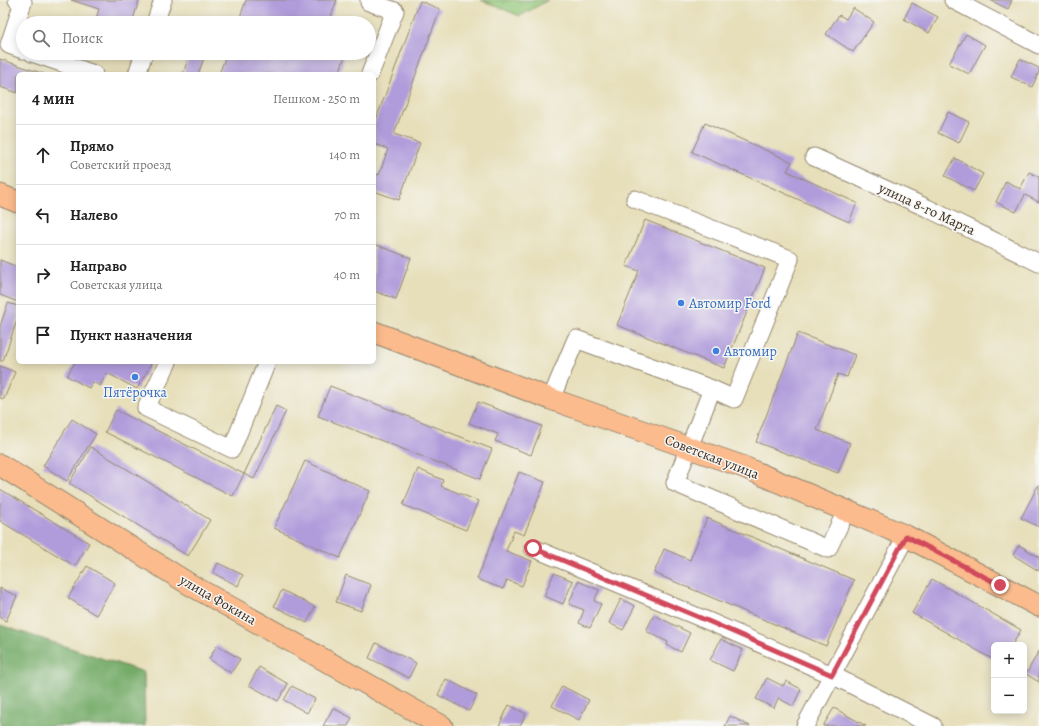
<!DOCTYPE html>
<html lang="ru">
<meta charset="utf-8">
<style>
:root{--surface:#fff;--page:#f2f2f2;--text:#222;--muted:#767676;--line:#e0e0e0}
body{margin:0;font-family:Alegreya,serif;background:var(--page);color:var(--text)}
.controls{position:absolute;right:12px;bottom:12px;display:grid;overflow:hidden;border-radius:6px;box-shadow:0 2px 10px #0003}
.controls button{width:36px;height:36px;display:grid;place-items:center;padding:0;border:0;border-bottom:1px solid var(--line);background:var(--surface);color:var(--text);font:20px sans-serif}
.stop{position:absolute;width:12px;height:12px;margin:-9px;border:3px solid #d1495b;border-radius:50%;background:#fff}
.stop.end{background:#d1495b;border-color:#fff;box-shadow:0 1px 4px #0008}
.list{margin:0;padding:0;list-style:none}
h2{display:flex;justify-content:space-between;align-items:center;height:52px;margin:0;padding:0 16px;font-size:17px}
h2 small{font-size:13px;font-weight:400;color:var(--muted)}
.list li{display:grid;grid-template-columns:26px 1fr auto;gap:12px;align-items:center;box-sizing:border-box;height:60px;padding:0 16px;border-top:1px solid var(--line)}
.list b{display:block;font-size:15px;white-space:nowrap}
.list p{margin:0;font-size:13px;white-space:nowrap;color:var(--muted)}
.list em{font-size:13px;font-style:normal;color:var(--muted)}
.icon{flex:none;width:22px;height:22px;fill:none;stroke:currentColor;stroke-width:2;stroke-linecap:round;stroke-linejoin:round}
.map{position:relative;flex:none;width:1039px;height:726px;overflow:hidden}
.search{position:absolute;background:var(--surface);box-shadow:0 2px 10px #0003;left:16px;top:16px;width:360px;height:44px;display:flex;align-items:center;gap:10px;box-sizing:border-box;padding:0 14px;border-radius:22px;color:var(--muted);font-size:15px}
.panel{position:absolute;background:var(--surface);box-shadow:0 2px 10px #0003;left:16px;top:72px;width:360px;height:292px;border-radius:6px}
.map>svg:first-child{display:block}
</style>
<div class="map">
<svg width="1039" height="726" viewBox="0 0 1039 726">
<rect width="100%" height="100%" fill="#f6f6f2"/>
<filter id="ink" filterUnits="userSpaceOnUse"><feTurbulence type="fractalNoise" baseFrequency=".025" numOctaves="2"/><feDisplacementMap in="SourceGraphic" scale="8" xChannelSelector="R" yChannelSelector="G"/><feConvolveMatrix kernelMatrix="1 2 1 2 8 2 1 2 1" color-interpolation-filters="sRGB"/></filter>
<filter id="wash" filterUnits="userSpaceOnUse"><feTurbulence type="fractalNoise" baseFrequency=".012" numOctaves="4" result="noise"/><feDisplacementMap in="SourceGraphic" scale="16" xChannelSelector="R" yChannelSelector="G"/><feGaussianBlur stdDeviation="0.9" result="paint"/><feColorMatrix in="noise" values="0 0 0 0 0 0 0 0 0 0 0 0 0 0 0 0 0 1.4 0 .05"/><feComposite in="paint" operator="in"/></filter>
<g filter="url(#wash)">
<rect width="100%" height="100%" fill="#e7dfba"/>
<path fill="#92c677" stroke="#66784a" d="M 481,0 L 548,0 L 520,16 Z"/>
<path fill="#75ab68" stroke="#586a43" d="M 0,625 L 144,672 L 145,726 L 0,726 Z"/>
<g id="blocks">
<g fill="#b19cdb">
<path d="M 71,0 L 139,0 L 132,23 L 100,23 L 95,22 L 99,9 Z"/>
<path d="M 246,0 L 337,0 L 330,19 L 342,23 L 238,23 Z"/>
<path d="M 990,0 L 1012,0 L 1008,9 Z"/>
<path d="M 420,1 L 440,9 L 394,134 L 420,143 L 399,200 L 374,191 L 374,173 L 379,175 L 388,149 L 374,144 L 374,125 Z"/>
<path d="M 912,3 L 938,17 L 929,33 L 904,19 Z"/>
<path d="M 853,8 L 874,22 L 853,52 L 826,34 L 839,15 L 846,19 Z"/>
<path d="M 966,34 L 985,45 L 969,74 L 949,64 Z"/>
<path d="M 190,53 L 206,53 L 198,74 L 183,74 Z"/>
<path d="M 227,53 L 346,53 L 339,74 L 219,74 Z"/>
<path d="M 0,59 L 44,74 L 18,74 L 18,93 L 0,87 Z"/>
<path d="M 1020,59 L 1039,68 L 1039,72 L 1032,87 L 1011,77 Z"/>
<path d="M 948,112 L 969,122 L 959,143 L 938,133 Z"/>
<path d="M 705,123 L 792,162 L 787,171 L 857,203 L 849,222 L 692,152 Z"/>
<path d="M 955,158 L 983,174 L 974,191 L 945,176 Z"/>
<path d="M 1029,172 L 1039,177 L 1039,202 L 1025,195 L 1016,212 L 996,202 L 1006,181 L 1020,189 Z"/>
<path d="M 645,220 L 765,268 L 724,368 L 617,325 L 639,271 L 626,266 Z"/>
<path d="M 374,244 L 411,258 L 396,299 L 374,291 Z"/>
<path d="M 0,260 L 18,267 L 18,302 L 0,295 Z"/>
<path d="M 8,303 L 18,306 L 18,317 L 3,361 L 0,361 L 0,326 Z"/>
<path d="M 798,333 L 855,355 L 847,377 L 838,374 L 817,430 L 850,443 L 838,473 L 756,442 Z"/>
<path d="M 75,362 L 152,362 L 137,389 L 107,373 L 100,386 L 93,382 L 89,388 L 67,376 Z"/>
<path d="M 0,366 L 15,372 L 4,399 L 0,398 Z"/>
<path d="M 330,386 L 492,449 L 480,479 L 318,416 Z"/>
<path d="M 478,402 L 542,426 L 531,455 L 495,441 L 498,434 L 469,423 Z"/>
<path d="M 276,406 L 286,411 L 254,479 L 244,474 Z"/>
<path d="M 116,410 L 244,474 L 233,496 L 105,432 Z"/>
<path d="M 72,419 L 96,434 L 67,481 L 43,466 Z"/>
<path d="M 91,447 L 210,520 L 188,556 L 69,483 Z"/>
<path d="M 305,461 L 370,491 L 340,558 L 274,528 Z"/>
<path d="M 418,469 L 443,480 L 441,486 L 478,501 L 466,530 L 403,505 Z"/>
<path d="M 519,472 L 545,482 L 524,535 L 514,531 L 506,551 L 532,561 L 522,586 L 507,580 L 503,589 L 477,579 Z"/>
<path d="M 1039,484 L 1039,527 L 1021,518 Z"/>
<path d="M 0,489 L 89,543 L 75,566 L 0,521 Z"/>
<path d="M 707,518 L 854,580 L 826,646 L 654,573 L 664,549 L 690,560 Z"/>
<path d="M 1019,545 L 1039,557 L 1039,571 L 1013,555 Z"/>
<path d="M 218,563 L 243,575 L 238,586 L 213,573 Z"/>
<path d="M 87,566 L 115,583 L 96,615 L 68,598 Z"/>
<path d="M 554,573 L 573,581 L 563,604 L 544,596 Z"/>
<path d="M 346,575 L 371,585 L 361,611 L 336,602 Z"/>
<path d="M 932,579 L 1021,630 L 1012,645 L 994,645 L 994,660 L 912,613 Z"/>
<path d="M 578,581 L 599,590 L 594,601 L 601,604 L 590,628 L 579,623 L 584,610 L 569,604 Z"/>
<path d="M 0,588 L 17,596 L 6,621 L 0,618 Z"/>
<path d="M 282,590 L 315,607 L 307,623 L 274,606 Z"/>
<path d="M 621,599 L 635,606 L 623,630 L 609,623 Z"/>
<path d="M 654,615 L 690,633 L 681,652 L 667,645 L 668,642 L 646,631 Z"/>
<path d="M 721,639 L 743,650 L 733,671 L 710,660 Z"/>
<path d="M 376,643 L 416,663 L 409,678 L 369,658 Z"/>
<path d="M 217,645 L 240,659 L 231,673 L 209,659 Z"/>
<path d="M 1039,651 L 1039,682 L 1026,674 Z"/>
<path d="M 259,667 L 288,684 L 278,701 L 249,685 Z"/>
<path d="M 767,678 L 783,686 L 786,681 L 801,689 L 793,706 L 778,698 L 774,708 L 756,699 Z"/>
<path d="M 446,679 L 477,695 L 469,711 L 438,695 Z"/>
<path d="M 292,686 L 315,699 L 307,713 L 284,700 Z"/>
<path d="M 562,686 L 589,700 L 579,720 L 552,706 Z"/>
<path d="M 509,705 L 526,714 L 520,726 L 499,726 Z"/>
<path d="M 333,708 L 352,718 L 348,726 L 323,726 Z"/>
<path d="M 834,708 L 866,726 L 823,726 Z"/>
<path d="M 730,716 L 750,726 L 725,726 Z"/>
</g>
</g>
</g>
<g filter="url(#ink)">
<use href="#blocks" fill-opacity="0" stroke="#91846c" stroke-width="1"/>
<g fill="none" stroke-linecap="round" stroke-linejoin="round">
<defs>
<g id="minor">
<path d="M 17,0 L 23,2 L 9,45 L 23,50"/>
<path d="M 369,0 L 369,2 L 395,11 L 370,74"/>
<path d="M 953,0 L 1039,45"/>
<path d="M 155,23 L 163,0"/>
<path d="M 32,53 L 94,74"/>
<path d="M 137,74 L 144,53"/>
<path d="M 814,157 L 927,208 L 1039,263"/>
<path d="M 635,199 L 790,259 L 734,399 L 712,389"/>
<path d="M 168,362 L 146,408 L 232,449 L 267,362"/>
<path d="M 551,399 L 576,339 L 712,389 L 675,483 L 828,549 L 846,511"/>
<path d="M 533,548 L 708,621 L 832,675 L 933,726"/>
<path d="M 805,726 L 906,536"/>
</g>
<g id="major">
<path d="M 0,195 L 18,202"/>
<path d="M 374,332 L 551,399 L 741,466 L 906,536 L 1039,606"/>
<path d="M 0,465 L 189,584 L 442,726"/>
</g>
</defs>
<use href="#minor" stroke="#91846c" stroke-width="19"/>
<use href="#major" stroke="#91846c" stroke-width="23"/>
<use href="#minor" stroke="#fff" stroke-width="17"/>
<use href="#major" stroke="#fbbb8d" stroke-width="21"/>
</g>
</g>
<g fill="none" stroke-linecap="round" stroke-linejoin="round" filter="url(#ink)">
<path stroke="#d1495b" stroke-width="5" d="M 533,548 L 708,621 L 832,675 L 906,536 L 1000,585"/>
</g>
<g fill="#3f7fe0" stroke="#f6f6f2" stroke-width="1.5">
<circle cx="681" cy="303" r="4"/>
<circle cx="716" cy="351" r="4"/>
<circle cx="135" cy="377" r="4"/>
</g>
<g text-anchor="middle" dominant-baseline="central" stroke-width="3" stroke-linejoin="round" paint-order="stroke">
<g font-size="14" fill="#3b2a1e" stroke="#f6f6f2">
<text transform="translate(927 209) rotate(25)">улица 8-го Марта</text>
<text transform="translate(712 457) rotate(21)">Советская улица</text>
<text transform="translate(218 600) rotate(30)">улица Фокина</text>
</g>
<g font-size="14" fill="#366cbe" stroke="#f6f6f2" text-anchor="start">
<text x="689" y="303">Автомир Ford</text>
<text x="724" y="351">Автомир</text>
<text x="135" y="392" text-anchor="middle">Пятёрочка</text>
</g>
</g>
</svg>
<div class="controls">
<button>+</button>
<button>−</button>
</div>
<div class="stop" style="left:533px;top:548px"></div>
<div class="stop end" style="left:1000px;top:585px"></div>
<div class="search"><svg class="icon" aria-label="search" viewBox="0 0 24 24"><circle cx="10" cy="10" r="6"/><path d="M15 15l6 6"/></svg>Поиск</div>
<section class="panel">
<h2>4 мин<small>Пешком · 250 m</small></h2>
<ul class="list">
<li><svg class="icon" aria-label="ahead" viewBox="0 0 24 24"><path d="M12 20V5M6 11l6-6 6 6"/></svg><div><b>Прямо</b><p>Советский проезд</p></div><em>140 m</em></li>
<li><svg class="icon" aria-label="left" viewBox="0 0 24 24"><path d="M17 20v-9H6M10 6l-5 5 5 5"/></svg><div><b>Налево</b></div><em>70 m</em></li>
<li><svg class="icon" aria-label="right" viewBox="0 0 24 24"><path d="M7 20v-9h11M14 6l5 5-5 5"/></svg><div><b>Направо</b><p>Советская улица</p></div><em>40 m</em></li>
<li><svg class="icon" aria-label="arrive" viewBox="0 0 24 24"><path d="M6 21V4h12l-3 4 3 4H6"/></svg><div><b>Пункт назначения</b></div></li>
</ul>
</section>
</div>
